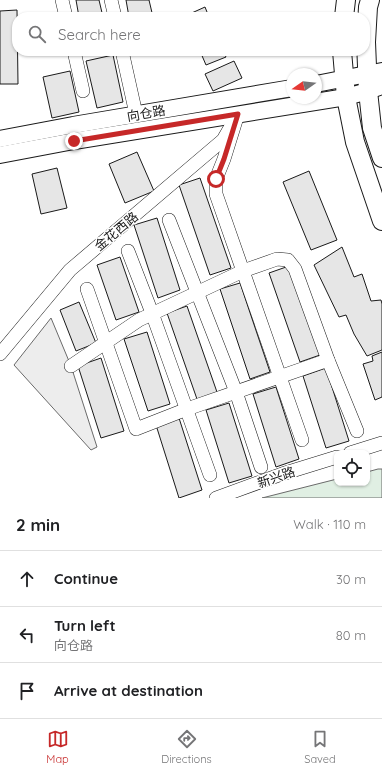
<!DOCTYPE html>
<meta charset="utf-8">
<style>
:root{--surface:#fff;--page:#f2f2f2;--text:#202124;--muted:#757577;--line:#e0e0e0;--accent:#c62828}
body{margin:0;font-family:Quicksand,"Noto Sans SC",sans-serif;background:var(--page);color:var(--text)}
.controls{position:absolute;right:12px;bottom:12px;display:grid;overflow:hidden;border-radius:8px;box-shadow:0 1px 3px #0004}
.controls button{width:36px;height:36px;display:grid;place-items:center;padding:0;border:0;border-bottom:1px solid var(--line);background:var(--surface);color:var(--text);font:20px sans-serif}
.compass{position:absolute;left:286px;top:68px;width:36px;height:36px;border-radius:50%;background:var(--surface);box-shadow:0 1px 3px #0004;rotate:256deg}
.stop{position:absolute;width:12px;height:12px;margin:-9px;border:3px solid #c62828;border-radius:50%;background:#fff}
.stop.end{background:#c62828;border-color:#fff;box-shadow:0 1px 4px #0008}
.list{margin:0;padding:0;list-style:none}
h2{display:flex;justify-content:space-between;align-items:center;height:52px;margin:0;padding:0 16px;font-size:17px}
h2 small{font-size:13px;font-weight:400;color:var(--muted)}
.list li{display:grid;grid-template-columns:26px 1fr auto;gap:12px;align-items:center;box-sizing:border-box;height:56px;padding:0 16px;border-top:1px solid var(--line)}
.list b{display:block;font-size:15px;white-space:nowrap}
.list p{margin:0;font-size:13px;white-space:nowrap;color:var(--muted)}
.list em{font-size:13px;font-style:normal;color:var(--muted)}
.icon{flex:none;width:22px;height:22px;fill:none;stroke:currentColor;stroke-width:2;stroke-linecap:round;stroke-linejoin:round}
.map{position:relative;flex:none;width:382px;height:498px;overflow:hidden}
.search{position:absolute;background:var(--surface);box-shadow:0 1px 3px #0004;left:12px;right:12px;top:12px;height:44px;display:flex;align-items:center;gap:10px;box-sizing:border-box;padding:0 14px;border-radius:16px;color:var(--muted);font-size:15px}
.sheet{height:220px;background:var(--surface)}
nav{display:flex;justify-content:space-around;align-items:center;box-sizing:border-box;height:56px;border-top:1px solid var(--line);background:var(--surface);font-size:11px;color:var(--muted)}
nav a{display:grid;justify-items:center;gap:2px}
nav .on{color:var(--accent)}
.map>svg:first-child{display:block}
</style>
<div class="map">
<svg width="382" height="498" viewBox="0 0 382 498">
<rect width="100%" height="100%" fill="#fff"/>
<path fill="#e0efe3" stroke="#6a6a6a" d="M 378,469 L 382,469 L 382,498 L 262,498 L 337,479 L 337,483 L 367,483 L 367,472 Z"/>
<path fill="#ededed" stroke="#6a6a6a" d="M 51,318 L 71,366 L 97,447 L 91,450 L 14,365 Z"/>
<g fill="#e6e6e6" stroke="#1a1a1a">
<path d="M 76,0 L 99,0 L 103,17 L 79,17 Z"/>
<path d="M 126,0 L 149,0 L 153,17 L 129,17 Z"/>
<path d="M 205,7 L 209,17 L 185,17 L 185,16 Z"/>
<path d="M 17,10 L 18,84 L 0,84 L 0,11 Z"/>
<path d="M 200,51 L 223,51 L 226,57 L 206,65 Z"/>
<path d="M 113,55 L 123,102 L 97,108 L 86,61 Z"/>
<path d="M 234,61 L 242,78 L 213,91 L 205,74 Z"/>
<path d="M 70,71 L 79,112 L 52,118 L 43,77 Z"/>
<path d="M 137,152 L 154,191 L 125,203 L 109,164 Z"/>
<path d="M 57,168 L 67,208 L 41,214 L 32,174 Z"/>
<path d="M 309,171 L 337,240 L 311,250 L 283,182 Z"/>
<path d="M 200,178 L 231,268 L 210,275 L 179,185 Z"/>
<path d="M 157,218 L 180,290 L 158,298 L 134,225 Z"/>
<path d="M 342,247 L 354,277 L 362,274 L 371,301 L 381,300 L 382,304 L 382,350 L 367,356 L 354,334 L 346,315 L 339,317 L 314,265 Z"/>
<path d="M 120,257 L 139,312 L 116,320 L 97,265 Z"/>
<path d="M 289,266 L 320,355 L 300,362 L 269,273 Z"/>
<path d="M 240,283 L 270,372 L 250,379 L 220,289 Z"/>
<path d="M 79,302 L 96,343 L 76,351 L 60,310 Z"/>
<path d="M 187,306 L 218,395 L 198,402 L 167,313 Z"/>
<path d="M 147,332 L 170,404 L 148,411 L 124,339 Z"/>
<path d="M 382,352 L 382,397 L 375,400 L 363,364 L 373,361 L 372,356 Z"/>
<path d="M 101,358 L 124,431 L 101,438 L 78,366 Z"/>
<path d="M 326,368 L 349,441 L 326,448 L 303,376 Z"/>
<path d="M 276,387 L 299,459 L 276,467 L 253,394 Z"/>
<path d="M 229,403 L 252,476 L 229,483 L 206,410 Z"/>
<path d="M 179,418 L 202,490 L 179,498 L 156,425 Z"/>
</g>
<g fill="none" stroke-linecap="round" stroke-linejoin="round">
<defs>
<g id="minor">
<path d="M 62,0 L 66,17"/>
<path d="M 111,0 L 115,17"/>
<path d="M 74,51 L 83,91"/>
<path d="M 122,51 L 136,114"/>
<path d="M 238,114 L 224,159 L 216,179 L 216,194 L 302,440"/>
<path d="M 169,220 L 236,392 L 261,467"/>
<path d="M 128,251 L 152,313 L 210,475"/>
<path d="M 87,289 L 136,429 L 187,409 L 328,360"/>
<path d="M 0,354 L 70,270 L 223,140 L 230,128"/>
<path d="M 71,366 L 139,320 L 243,271 L 277,259 L 288,260 L 295,269 L 328,360 L 357,431"/>
<path d="M 350,453 L 382,443"/>
<path d="M 216,498 L 282,474 L 337,457"/>
</g>
<g id="tertiary">
<path d="M 316,84 L 382,71"/>
<path d="M 0,139 L 73,125 L 292,88"/>
<path d="M 0,155 L 74,141 L 346,97 L 368,91 L 382,86"/>
</g>
<g id="secondary">
<path d="M 370,0 L 368,7 L 366,42 L 368,91 L 372,128 L 382,158"/>
<path d="M 344,17 L 346,0"/>
<path d="M 342,51 L 346,97 L 355,142 L 382,221"/>
</g>
</defs>
<use href="#minor" stroke="#1a1a1a" stroke-width="14"/>
<use href="#tertiary" stroke="#1a1a1a" stroke-width="18"/>
<use href="#secondary" stroke="#1a1a1a" stroke-width="20"/>
<use href="#minor" stroke="#fff" stroke-width="13"/>
<use href="#tertiary" stroke="#fff" stroke-width="16"/>
<use href="#secondary" stroke="#fff" stroke-width="18"/>
</g>
<g fill="none" stroke-linecap="round" stroke-linejoin="round">
<path stroke="#c62828" stroke-width="5" d="M 74,141 L 238,114 L 224,159 L 216,179"/>
</g>
<g text-anchor="middle" dominant-baseline="central" stroke-width="3" stroke-linejoin="round" paint-order="stroke">
<g font-size="13" fill="#1a1a1a" stroke="#fff">
<text transform="translate(146 113) rotate(-10)">向仓路</text>
<text transform="translate(116 231) rotate(-40)">金花西路</text>
<text transform="translate(276 477) rotate(-19)">新兴路</text>
</g>
</g>
</svg>
<div class="controls">
<button><svg class="icon" aria-label="locate" viewBox="0 0 24 24"><circle cx="12" cy="12" r="6"/><path d="M12 2v4M12 18v4M2 12h4M18 12h4"/></svg></button>
</div>
<svg class="compass" viewBox="-18 -18 36 36"><path d="M0-13l5 13h-10z" fill="#e53935"/><path d="M0 13l5-13h-10z" fill="#757577"/></svg>
<div class="stop" style="left:216px;top:179px"></div>
<div class="stop end" style="left:74px;top:141px"></div>
<div class="search"><svg class="icon" aria-label="search" viewBox="0 0 24 24"><circle cx="10" cy="10" r="6"/><path d="M15 15l6 6"/></svg>Search here</div>
</div>
<section class="sheet">
<h2>2 min<small>Walk · 110 m</small></h2>
<ul class="list">
<li><svg class="icon" aria-label="ahead" viewBox="0 0 24 24"><path d="M12 20V5M6 11l6-6 6 6"/></svg><div><b>Continue</b></div><em>30 m</em></li>
<li><svg class="icon" aria-label="left" viewBox="0 0 24 24"><path d="M17 20v-9H6M10 6l-5 5 5 5"/></svg><div><b>Turn left</b><p>向仓路</p></div><em>80 m</em></li>
<li><svg class="icon" aria-label="arrive" viewBox="0 0 24 24"><path d="M6 21V4h12l-3 4 3 4H6"/></svg><div><b>Arrive at destination</b></div></li>
</ul>
</section>
<nav>
<a class="on"><svg class="icon" aria-label="map" viewBox="0 0 24 24"><path d="M3 6l6-2 6 2 6-2v14l-6 2-6-2-6 2zM9 4v14M15 6v14"/></svg>Map</a>
<a><svg class="icon" aria-label="directions" viewBox="0 0 24 24"><path d="M12 3l9 9-9 9-9-9zM9 14v-3h6M13 9l2 2-2 2"/></svg>Directions</a>
<a><svg class="icon" aria-label="saved" viewBox="0 0 24 24"><path d="M7 4h10v16l-5-4-5 4z"/></svg>Saved</a>
</nav>
